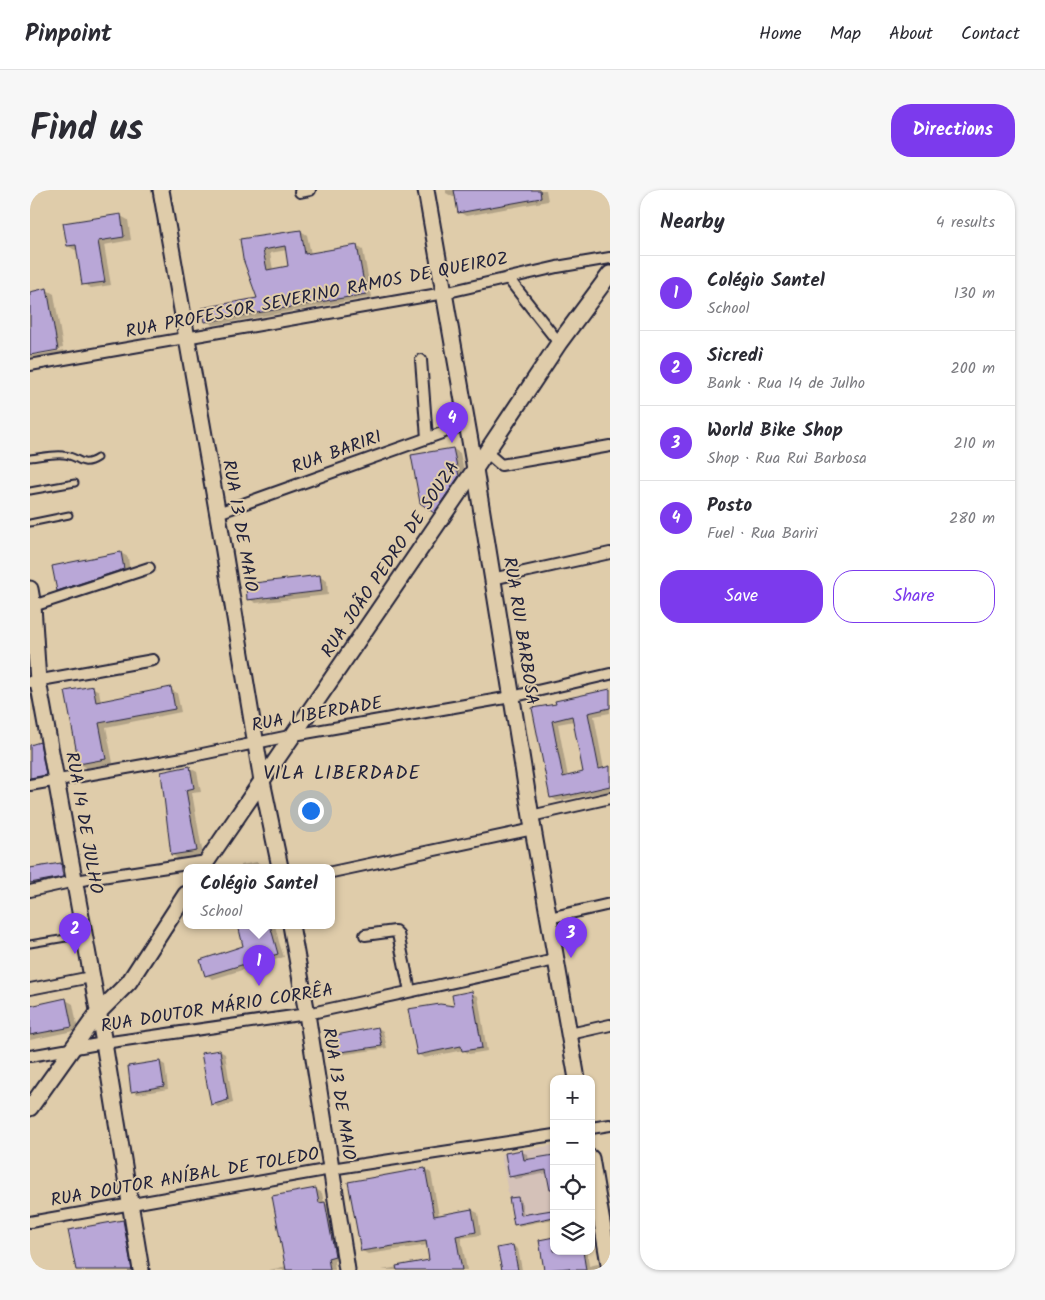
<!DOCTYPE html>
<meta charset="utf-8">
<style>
:root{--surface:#fff;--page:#f7f7f7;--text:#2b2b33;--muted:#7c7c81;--line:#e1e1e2;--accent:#7c3aed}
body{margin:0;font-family:Kalam,sans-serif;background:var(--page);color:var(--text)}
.controls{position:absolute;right:15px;bottom:15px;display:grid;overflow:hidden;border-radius:10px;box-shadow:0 1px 4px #0004}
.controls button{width:45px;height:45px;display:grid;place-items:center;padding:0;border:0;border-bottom:1px solid var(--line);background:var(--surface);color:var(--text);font:25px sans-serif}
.you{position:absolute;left:280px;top:620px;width:18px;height:18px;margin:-12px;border:4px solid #fff;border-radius:50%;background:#1a73e8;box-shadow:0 0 0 8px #1a73e833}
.badge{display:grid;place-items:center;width:32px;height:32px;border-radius:50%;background:var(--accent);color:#fff;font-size:16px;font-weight:700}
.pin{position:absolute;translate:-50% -41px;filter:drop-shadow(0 1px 2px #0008)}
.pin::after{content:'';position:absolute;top:26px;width:18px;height:15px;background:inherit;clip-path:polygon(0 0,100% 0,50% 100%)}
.popup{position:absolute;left:153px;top:674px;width:152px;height:65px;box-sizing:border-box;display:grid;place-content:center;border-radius:10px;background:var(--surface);filter:drop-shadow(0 1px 4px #0005);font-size:16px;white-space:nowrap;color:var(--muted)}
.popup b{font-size:19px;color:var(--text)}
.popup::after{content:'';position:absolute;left:50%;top:100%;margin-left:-10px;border:10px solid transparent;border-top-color:var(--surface)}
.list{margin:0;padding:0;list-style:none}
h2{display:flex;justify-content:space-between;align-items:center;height:65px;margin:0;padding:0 20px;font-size:21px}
h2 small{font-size:16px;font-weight:400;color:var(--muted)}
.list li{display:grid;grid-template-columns:32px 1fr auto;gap:15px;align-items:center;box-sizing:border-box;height:75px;padding:0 20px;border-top:1px solid var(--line)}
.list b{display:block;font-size:19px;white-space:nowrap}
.list p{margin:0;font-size:16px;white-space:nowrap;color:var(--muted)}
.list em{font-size:16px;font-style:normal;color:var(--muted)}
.actions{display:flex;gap:10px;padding:15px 20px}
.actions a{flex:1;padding:11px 0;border:1px solid var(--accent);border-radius:20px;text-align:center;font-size:18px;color:var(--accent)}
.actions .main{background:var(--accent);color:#fff}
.icon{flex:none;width:28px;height:28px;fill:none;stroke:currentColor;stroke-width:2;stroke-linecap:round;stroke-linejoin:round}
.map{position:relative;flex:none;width:580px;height:1080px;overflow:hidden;border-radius:20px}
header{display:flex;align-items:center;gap:30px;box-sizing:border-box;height:70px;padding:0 25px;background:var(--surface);border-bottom:1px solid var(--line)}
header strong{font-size:24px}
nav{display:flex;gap:28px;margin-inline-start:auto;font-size:18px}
.intro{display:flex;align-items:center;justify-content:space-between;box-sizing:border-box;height:120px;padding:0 30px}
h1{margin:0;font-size:35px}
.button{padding:12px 22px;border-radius:20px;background:var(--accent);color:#fff;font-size:18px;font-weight:700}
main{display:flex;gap:30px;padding:0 30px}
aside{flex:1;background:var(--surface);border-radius:20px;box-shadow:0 1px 4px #0004}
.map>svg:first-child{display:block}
</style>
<header>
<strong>Pinpoint</strong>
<nav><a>Home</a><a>Map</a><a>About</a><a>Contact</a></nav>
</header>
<div class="intro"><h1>Find us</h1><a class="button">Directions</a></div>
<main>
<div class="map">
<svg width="580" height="1080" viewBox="0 0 580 1080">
<rect width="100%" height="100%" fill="#dfccaa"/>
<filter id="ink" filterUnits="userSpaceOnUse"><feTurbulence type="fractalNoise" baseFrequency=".02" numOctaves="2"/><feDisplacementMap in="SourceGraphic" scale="10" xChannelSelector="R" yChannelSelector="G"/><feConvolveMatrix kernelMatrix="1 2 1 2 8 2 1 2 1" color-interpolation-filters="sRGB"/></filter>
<g filter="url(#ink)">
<path fill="#d4c1b8" d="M 524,955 L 524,1027 L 484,1035 L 471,964 Z"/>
<g fill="#0003" fill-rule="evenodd">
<path d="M 416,0 L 516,0 L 518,11 L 436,26 L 429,22 L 426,7 L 423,7 L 416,3 Z"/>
<path d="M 91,26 L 98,30 L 101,50 L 74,55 L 81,95 L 61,98 L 54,94 L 48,59 L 45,60 L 38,56 Z"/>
<path d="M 271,41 L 277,45 L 281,64 L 327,56 L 333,60 L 342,107 L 183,135 L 176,131 L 228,109 L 211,50 ZM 257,60 L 260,77 L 243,80 L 240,63 Z"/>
<path d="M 17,100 L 24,104 L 33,158 L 0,164 L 0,103 Z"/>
<path d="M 34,160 L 35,163 L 0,170 L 0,166 Z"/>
<path d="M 423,259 L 430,263 L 436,290 L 411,326 L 404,322 Z"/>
<path d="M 91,363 L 98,367 L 100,383 L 35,404 L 28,400 Z"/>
<path d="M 290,387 L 297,391 L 298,405 L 226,413 L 219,409 Z"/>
<path d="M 62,497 L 69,501 L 71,512 L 140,499 L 147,503 L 151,522 L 76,537 L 83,573 L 57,578 L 50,574 Z"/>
<path d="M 580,500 L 580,523 L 564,526 L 574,579 L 580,577 L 580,601 L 527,611 L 521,607 L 504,519 L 527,515 ZM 544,531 L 554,583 L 538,587 L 528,534 Z"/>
<path d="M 9,554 L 16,558 L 22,589 L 0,595 L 0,556 Z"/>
<path d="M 160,578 L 167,582 L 171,602 L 162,603 L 173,665 L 149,669 L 142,665 Z"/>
<path d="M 227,672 L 234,677 L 211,677 L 211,675 Z"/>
<path d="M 31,674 L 36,677 L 38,689 L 2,696 L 0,695 L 0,679 Z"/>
<path d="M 210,735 L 245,735 L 249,752 L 254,767 L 183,789 L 176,785 L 214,757 Z"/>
<path d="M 441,803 L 448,806 L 457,861 L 439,864 L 433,860 L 394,868 L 388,864 L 425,818 Z"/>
<path d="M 36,810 L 43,814 L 48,840 L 0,850 L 0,817 Z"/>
<path d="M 348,838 L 353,841 L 357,858 L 310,865 L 305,862 Z"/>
<path d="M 190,861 L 195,864 L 203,913 L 188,917 L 183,914 Z"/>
<path d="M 130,872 L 135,875 L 138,899 L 108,904 L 102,901 Z"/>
<path d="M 492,962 L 497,964 L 498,971 L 524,966 L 518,983 L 485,989 L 480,986 Z"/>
<path d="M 395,979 L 401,983 L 409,1026 L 442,1020 L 448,1023 L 451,1045 L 431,1048 L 437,1080 L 352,1080 L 401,1071 L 398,1055 L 338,1064 L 332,1061 Z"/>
<path d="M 286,999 L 292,1003 L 294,1013 L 302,1017 L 311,1069 L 304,1071 L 305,1080 L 239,1080 L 257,1076 Z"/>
<path d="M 488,1008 L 491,1010 L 494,1026 L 522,1021 L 524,1022 L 524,1029 L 488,1036 L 485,1034 Z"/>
<path d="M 561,1024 L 564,1025 L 565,1035 L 561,1035 Z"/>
<path d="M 93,1031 L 99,1035 L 106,1080 L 47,1080 Z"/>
<path d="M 510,1051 L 524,1061 L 557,1061 L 559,1076 L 568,1074 L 573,1077 L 574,1080 L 516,1080 Z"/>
<path d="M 483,1056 L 488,1059 L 492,1080 L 473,1080 Z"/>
<path d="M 2,1076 L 7,1079 L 8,1080 L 0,1080 L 0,1077 Z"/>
</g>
<g fill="#b9a7d7" stroke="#22223b" fill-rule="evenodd">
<path d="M 424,0 L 510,0 L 511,8 L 428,23 Z"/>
<path d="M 91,24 L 94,47 L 68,51 L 75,92 L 52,95 L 46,55 L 37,56 L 33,33 Z"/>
<path d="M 271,40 L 275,64 L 327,55 L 336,104 L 175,132 L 172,118 L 227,108 L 213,69 L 210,49 ZM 255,56 L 258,76 L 237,80 L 233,60 Z"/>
<path d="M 17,98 L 28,160 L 0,165 L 0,102 Z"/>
<path d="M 423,258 L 429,286 L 404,323 L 390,313 L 381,265 Z"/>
<path d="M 91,362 L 94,379 L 27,401 L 22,376 Z"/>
<path d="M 290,385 L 292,401 L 217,410 L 216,394 Z"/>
<path d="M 63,496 L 66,512 L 141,497 L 145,519 L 69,533 L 76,569 L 49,574 L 35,501 Z"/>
<path d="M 580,499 L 580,518 L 558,523 L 569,579 L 580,576 L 580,596 L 541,605 L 541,604 L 520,608 L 502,518 L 526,514 L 525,511 ZM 542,526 L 553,582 L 533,587 L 522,531 Z"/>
<path d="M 10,552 L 16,585 L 0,588 L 0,555 Z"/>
<path d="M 160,576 L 164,598 L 156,600 L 167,661 L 141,665 L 131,582 Z"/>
<path d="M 31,673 L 33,687 L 0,693 L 0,678 Z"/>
<path d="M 208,735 L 240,735 L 248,764 L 175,786 L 170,770 L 213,756 Z"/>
<path d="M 442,801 L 452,858 L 432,861 L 431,856 L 387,865 L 378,819 L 410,814 L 424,816 L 422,805 Z"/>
<path d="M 36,808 L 42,837 L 0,845 L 0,816 Z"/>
<path d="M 348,837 L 352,856 L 304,863 L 301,846 Z"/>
<path d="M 190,860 L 198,910 L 181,915 L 171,863 Z"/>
<path d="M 130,871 L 134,896 L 101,902 L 98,876 Z"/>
<path d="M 492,960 L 494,970 L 524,965 L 524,1000 L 520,1000 L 516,980 L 479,987 L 475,963 Z"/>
<path d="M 395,978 L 404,1026 L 442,1019 L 446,1042 L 426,1046 L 432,1080 L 367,1080 L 366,1076 L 399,1070 L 396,1051 L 331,1061 L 318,992 Z"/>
<path d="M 286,998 L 289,1013 L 295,1012 L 305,1066 L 298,1068 L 300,1080 L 256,1080 L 242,1006 Z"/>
<path d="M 488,1007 L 491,1025 L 522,1020 L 524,1027 L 484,1035 L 479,1008 Z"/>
<path d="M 93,1030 L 102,1080 L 46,1080 L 38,1040 Z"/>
<path d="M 524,1047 L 524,1061 L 553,1061 L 556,1080 L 540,1080 L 539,1078 L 514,1080 L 509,1050 Z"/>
<path d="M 483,1055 L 488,1080 L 472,1080 L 467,1058 Z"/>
</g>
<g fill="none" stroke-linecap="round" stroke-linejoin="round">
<defs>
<g id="lane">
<path d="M 0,268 C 11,267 22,264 33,265 C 49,265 50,279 67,268"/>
<path d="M 0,301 L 45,293"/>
<path d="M 0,333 L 39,325"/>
<path d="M 0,754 L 54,745"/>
</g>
<g id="street">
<path d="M 270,2 L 280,0"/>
<path d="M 478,88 L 529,153"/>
<path d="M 391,170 L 397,248"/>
<path d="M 0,175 L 414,103 L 527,77 L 580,68"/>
<path d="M 456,262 L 471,275 L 580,256"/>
<path d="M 188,323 L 437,234"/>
<path d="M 462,389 L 580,363"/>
<path d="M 3,416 L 119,378"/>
<path d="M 0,492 L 123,470"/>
<path d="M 0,595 L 153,568 L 264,545 L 481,507 L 580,484"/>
<path d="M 501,626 L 580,608"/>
<path d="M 302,682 L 503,639"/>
<path d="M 0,701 L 45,691 L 177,671"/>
<path d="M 519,728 L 580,714"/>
<path d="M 335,745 L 365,741 L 368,744 L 380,801"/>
<path d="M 0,799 L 61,787"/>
<path d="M 540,844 L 580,835"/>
<path d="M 0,866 L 74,853 L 277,824 L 525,770"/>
<path d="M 561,938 L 580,935"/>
<path d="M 0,1032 L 301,979 L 524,945"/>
</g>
<g id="secondary">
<path d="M 131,0 L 189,331 L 232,591 L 250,677"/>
<path d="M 396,0 L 445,279 L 503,639 L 547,889"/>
<path d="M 0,399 L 3,416 L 8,491 L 74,853 L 111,1080"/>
<path d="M 173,677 L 445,279 L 529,153 L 580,84"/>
<path d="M 261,735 L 277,824 L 317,1080"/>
<path d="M 0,918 L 67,824 L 99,792 L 156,704"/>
<path d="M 561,968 L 580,1080"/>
</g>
</defs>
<use href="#lane" stroke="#22223b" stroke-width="9"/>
<use href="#street" stroke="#22223b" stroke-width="14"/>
<use href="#secondary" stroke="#22223b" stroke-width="19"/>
<use href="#lane" stroke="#dfccaa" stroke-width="5"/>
<use href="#street" stroke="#dfccaa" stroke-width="10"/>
<use href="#secondary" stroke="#dfccaa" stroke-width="15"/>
</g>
</g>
<g text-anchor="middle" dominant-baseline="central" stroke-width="4" stroke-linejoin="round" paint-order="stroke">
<g font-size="18" fill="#22223b" stroke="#dfccaa">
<text transform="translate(287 106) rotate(-11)">RUA PROFESSOR SEVERINO RAMOS DE QUEIROZ</text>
<text transform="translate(307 263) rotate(-20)">RUA BARIRI</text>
<text transform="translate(209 336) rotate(80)">RUA 13 DE MAIO</text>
<text transform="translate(361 370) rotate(-56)">RUA JOÃO PEDRO DE SOUZA</text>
<text transform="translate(490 441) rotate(81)">RUA RUI BARBOSA</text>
<text transform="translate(287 525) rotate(-10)">RUA LIBERDADE</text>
<text transform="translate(53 633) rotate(80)">RUA 14 DE JULHO</text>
<text transform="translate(187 819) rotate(-9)">RUA DOUTOR MÁRIO CORRÊA</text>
<text transform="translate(308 904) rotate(81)">RUA 13 DE MAIO</text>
<text transform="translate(155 988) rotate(-10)">RUA DOUTOR ANÍBAL DE TOLEDO</text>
</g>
<g font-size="19" letter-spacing="1" fill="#22223b" stroke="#dfccaa">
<text x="312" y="584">VILA LIBERDADE</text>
</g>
</g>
</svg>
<div class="controls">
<button>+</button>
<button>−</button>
<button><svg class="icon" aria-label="locate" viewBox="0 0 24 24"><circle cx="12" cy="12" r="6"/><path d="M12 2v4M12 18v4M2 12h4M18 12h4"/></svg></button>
<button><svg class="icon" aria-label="layers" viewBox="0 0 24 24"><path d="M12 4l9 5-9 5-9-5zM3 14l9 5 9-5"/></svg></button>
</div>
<div class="you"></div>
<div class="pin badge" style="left:229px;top:796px">1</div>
<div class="popup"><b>Colégio Santel</b>School</div>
<div class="pin badge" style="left:45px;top:764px">2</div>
<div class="pin badge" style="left:541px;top:768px">3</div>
<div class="pin badge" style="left:422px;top:253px">4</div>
</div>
<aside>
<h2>Nearby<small>4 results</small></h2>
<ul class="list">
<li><span class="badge">1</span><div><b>Colégio Santel</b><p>School</p></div><em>130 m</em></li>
<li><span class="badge">2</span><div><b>Sicredi</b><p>Bank · Rua 14 de Julho</p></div><em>200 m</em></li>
<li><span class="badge">3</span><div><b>World Bike Shop</b><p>Shop · Rua Rui Barbosa</p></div><em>210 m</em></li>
<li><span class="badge">4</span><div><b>Posto</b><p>Fuel · Rua Bariri</p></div><em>280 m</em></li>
</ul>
<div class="actions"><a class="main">Save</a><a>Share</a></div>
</aside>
</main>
